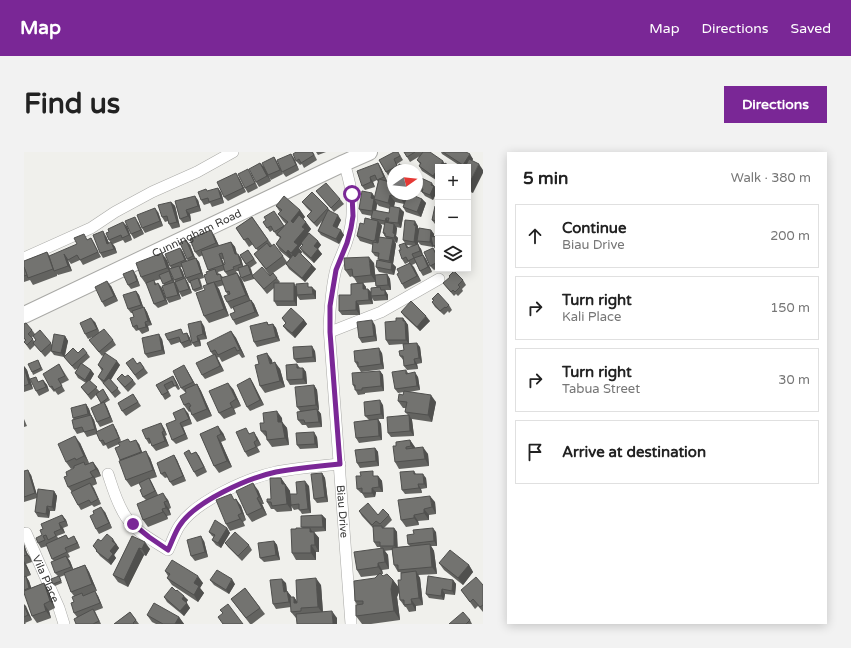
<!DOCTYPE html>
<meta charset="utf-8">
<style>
:root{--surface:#fff;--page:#f2f2f2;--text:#222;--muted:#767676;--line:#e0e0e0;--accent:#7a2796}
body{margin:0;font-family:"Varela Round",sans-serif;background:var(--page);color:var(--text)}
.controls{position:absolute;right:12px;top:12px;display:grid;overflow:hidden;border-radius:0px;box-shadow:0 2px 10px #0003}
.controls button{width:36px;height:36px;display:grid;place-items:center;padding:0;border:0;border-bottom:1px solid var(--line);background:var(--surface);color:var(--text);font:20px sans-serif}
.compass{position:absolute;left:363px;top:12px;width:36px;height:36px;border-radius:50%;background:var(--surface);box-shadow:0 2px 10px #0003;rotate:76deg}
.stop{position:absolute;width:12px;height:12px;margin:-9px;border:3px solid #7a2796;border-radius:50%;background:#fff}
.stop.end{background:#7a2796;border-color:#fff;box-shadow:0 1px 4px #0008}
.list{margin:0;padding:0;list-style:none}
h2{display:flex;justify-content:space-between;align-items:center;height:52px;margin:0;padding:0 16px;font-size:17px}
h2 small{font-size:13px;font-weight:400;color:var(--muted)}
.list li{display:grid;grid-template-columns:26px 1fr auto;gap:12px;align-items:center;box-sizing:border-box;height:64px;margin:0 8px 8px;padding:0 8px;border:1px solid var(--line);border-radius:0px}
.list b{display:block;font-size:15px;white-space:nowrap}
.list p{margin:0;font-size:13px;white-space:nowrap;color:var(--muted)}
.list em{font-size:13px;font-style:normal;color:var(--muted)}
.icon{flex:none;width:22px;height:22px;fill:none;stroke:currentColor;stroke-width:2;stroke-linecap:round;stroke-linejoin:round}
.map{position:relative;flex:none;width:459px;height:472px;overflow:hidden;border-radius:0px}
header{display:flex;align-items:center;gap:24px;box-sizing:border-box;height:56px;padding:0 20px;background:var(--accent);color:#fff}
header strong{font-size:19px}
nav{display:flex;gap:22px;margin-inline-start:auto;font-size:14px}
.intro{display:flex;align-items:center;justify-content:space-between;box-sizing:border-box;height:96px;padding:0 24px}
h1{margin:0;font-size:28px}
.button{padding:10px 18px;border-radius:0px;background:var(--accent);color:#fff;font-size:14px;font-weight:700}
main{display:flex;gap:24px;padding:0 24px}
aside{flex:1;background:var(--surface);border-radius:0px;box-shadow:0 2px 10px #0003}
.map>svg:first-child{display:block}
</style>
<header>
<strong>Map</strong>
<nav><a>Map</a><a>Directions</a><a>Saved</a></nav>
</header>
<div class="intro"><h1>Find us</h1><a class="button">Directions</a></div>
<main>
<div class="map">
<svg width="459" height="472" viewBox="0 0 459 472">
<rect width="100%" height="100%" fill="#f0f0ec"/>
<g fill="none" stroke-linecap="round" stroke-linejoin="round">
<defs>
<g id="minor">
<path id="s1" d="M 320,11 C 329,38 332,64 322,92 C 319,100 315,109 312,117 C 307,136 306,156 305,175 L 327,472"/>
<path d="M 0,106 L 67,76 L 91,60 L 128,40 L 173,20 L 209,0"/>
<path d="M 306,180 L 357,160 L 415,127"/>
<path d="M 84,322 C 89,337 93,352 102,365 C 112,380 130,389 144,398 C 148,390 151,380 156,373 C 172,349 224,326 252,320 C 273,316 294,314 316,312"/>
<path id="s2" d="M 2,381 L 35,456 L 40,472"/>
</g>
<g id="secondary">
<path id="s3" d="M 0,163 L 320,11 L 345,0"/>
</g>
</defs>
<use href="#minor" stroke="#a9a9a6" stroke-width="12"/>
<use href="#secondary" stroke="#a9a9a6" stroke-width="18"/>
<use href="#minor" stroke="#fff" stroke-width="11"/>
<use href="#secondary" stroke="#fff" stroke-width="16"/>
</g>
<g fill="#636360" fill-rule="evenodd">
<path d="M 272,0 L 289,0 L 293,8 L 280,16 L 278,12 L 276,13 L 272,9 Z"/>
<path d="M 292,0 L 302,0 L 294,3 Z"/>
<path d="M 380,0 L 406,0 L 414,15 L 414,26 L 412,28 L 398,19 L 395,14 L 396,12 L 393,8 L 396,4 L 386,10 Z"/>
<path d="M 417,0 L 442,0 L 449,7 L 448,9 L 449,41 L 444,39 L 444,15 L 438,15 L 418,2 Z"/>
<path d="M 376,3 L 379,8 L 373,12 L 374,15 L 380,14 L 383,18 L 369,18 L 369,42 L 398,47 L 402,51 L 397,65 L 382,60 L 379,55 L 380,52 L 371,50 L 370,55 L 380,60 L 377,76 L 372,75 L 373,76 L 372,84 L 374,86 L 373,91 L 371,90 L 372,92 L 369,112 L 372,115 L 370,123 L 355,120 L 352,115 L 355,108 L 354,107 L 354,105 L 351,104 L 348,100 L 349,93 L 336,89 L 333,84 L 340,72 L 348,68 L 347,66 L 348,64 L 338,62 L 335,57 L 348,41 L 351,45 L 354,30 L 353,28 L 349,30 L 351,35 L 341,38 L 338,34 L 354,11 L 357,16 L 363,29 L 366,30 L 367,23 L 365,25 L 355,8 ZM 353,52 L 355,54 L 366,57 L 365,61 L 352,59 ZM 357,72 L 361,73 L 359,81 L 362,86 L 355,85 L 358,74 Z"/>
<path d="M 250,5 L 253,10 L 259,22 L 247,28 L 244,23 L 247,29 L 235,35 L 232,30 L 236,11 L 240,15 Z"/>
<path d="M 270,6 L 275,18 L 262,25 L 258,20 Z"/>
<path d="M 227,22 L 234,36 L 224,41 L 221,36 Z"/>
<path d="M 393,24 L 412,35 L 411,36 L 413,39 L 409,48 L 401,44 L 398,40 L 393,38 Z"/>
<path d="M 215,26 L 222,40 L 204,49 L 200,45 Z"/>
<path d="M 184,39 L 197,40 L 200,51 L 188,55 L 186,51 L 180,53 L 177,48 Z"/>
<path d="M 292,39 L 316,47 L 320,52 L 310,60 Z"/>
<path d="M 174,48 L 177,59 L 166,62 L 167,69 L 159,71 L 156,67 L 151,49 Z"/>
<path d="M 147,50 L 151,54 L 156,75 L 148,77 L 145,72 L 144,69 L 141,70 L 138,65 Z"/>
<path d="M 278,50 L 304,56 L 307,60 L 317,68 L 313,76 L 320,83 L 315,92 L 297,83 L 294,79 L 298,69 L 293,75 L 286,68 L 283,64 L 287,60 L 282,55 Z"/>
<path d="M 252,54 L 276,58 L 281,65 L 279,67 L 287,77 L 284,81 L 294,89 L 297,93 L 294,97 L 298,102 L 290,111 L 279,101 L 276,96 L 279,93 L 278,92 L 275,96 L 278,100 L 277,102 L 292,117 L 281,130 L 265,117 L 262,112 L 249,121 L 256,130 L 255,131 L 272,134 L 286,135 L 292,139 L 292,147 L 276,148 L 273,144 L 273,154 L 253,154 L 250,149 L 250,136 L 243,142 L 230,126 L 230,127 L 220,130 L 217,126 L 215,119 L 212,119 L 213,121 L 218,128 L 226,148 L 227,148 L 230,152 L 235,164 L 212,173 L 209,168 L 211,160 L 209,156 L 207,157 L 203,150 L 204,143 L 202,140 L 200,133 L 193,135 L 195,137 L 205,164 L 185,171 L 180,164 L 181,138 L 183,133 L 185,119 L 179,103 L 175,105 L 171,100 L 190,83 L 195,94 L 207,90 L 211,95 L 213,102 L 217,106 L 219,114 L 222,113 L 216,103 L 224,98 L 233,111 L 226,116 L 229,124 L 246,124 L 230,102 L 234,99 L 229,92 L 225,95 L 212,76 L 228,65 L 248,93 L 259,104 L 263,110 L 266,107 L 256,99 L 252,92 L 256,86 L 254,84 L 253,84 L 249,78 L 246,80 L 239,70 L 254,64 L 260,74 L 262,72 L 259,69 L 254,62 L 256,60 ZM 198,107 L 200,107 L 201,112 L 200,112 ZM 201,118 L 201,120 L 204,124 L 199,125 L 196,122 L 195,122 L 194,120 Z"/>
<path d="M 414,54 L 414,73 L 411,72 L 408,68 Z"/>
<path d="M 134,60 L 139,74 L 121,81 L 118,76 Z"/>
<path d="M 114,70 L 120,82 L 110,87 L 107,82 Z"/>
<path d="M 103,74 L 108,88 L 101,91 L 99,88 L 89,92 L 91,95 L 93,101 L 79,106 L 76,101 L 82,84 L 85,91 L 87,91 L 85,88 Z"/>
<path d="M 394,74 L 394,76 L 395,77 L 407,78 L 410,82 L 410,85 L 414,84 L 414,98 L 412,98 L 409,94 L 409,95 L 397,93 L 394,90 L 394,93 L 397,97 L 399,103 L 402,107 L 408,120 L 399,124 L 396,119 L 392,111 L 388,113 L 397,129 L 381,137 L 378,132 L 375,121 L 385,111 L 385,110 L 381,112 L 378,107 L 377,98 L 381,91 L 379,88 ZM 383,93 L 389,94 L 385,96 Z"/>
<path d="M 67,86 L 70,91 L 77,105 L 59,113 L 56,108 L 47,112 L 44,108 L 48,119 L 34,123 L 33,122 L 33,124 L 9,133 L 6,128 L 0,130 L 0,109 L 23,100 L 26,106 Z"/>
<path d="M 162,88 L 166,93 L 171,106 L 175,110 L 180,126 L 176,127 L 179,137 L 171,140 L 169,138 L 167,131 L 165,131 L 162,126 L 158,115 L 156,116 L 158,118 L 161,126 L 164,131 L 168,141 L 158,145 L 155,140 L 153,136 L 157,147 L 145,151 L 142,146 L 140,133 L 137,127 L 130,129 L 133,132 L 138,136 L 144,152 L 134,156 L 130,152 L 123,132 L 122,132 L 117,125 L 143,108 L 146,117 L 147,116 L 146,114 L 156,96 L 159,100 L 163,109 L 164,109 L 163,107 ZM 147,123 L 148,123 L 153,134 L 151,131 Z"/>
<path d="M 412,100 L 414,105 L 414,116 L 410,118 L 406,114 Z"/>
<path d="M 350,111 L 351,123 L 363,122 L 366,127 L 367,138 L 361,138 L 364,143 L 364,148 L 350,149 L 348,146 L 349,152 L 335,153 L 336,163 L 318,163 L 315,159 L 327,143 L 333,131 L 329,124 L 326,125 L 321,118 ZM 351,130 L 352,134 L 353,135 L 347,140 L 344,137 L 342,137 L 342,135 L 339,131 Z"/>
<path d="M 112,123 L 116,134 L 107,137 L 104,133 Z"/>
<path d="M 439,128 L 442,133 L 438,137 L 439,139 L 434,144 L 432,142 L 430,144 L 423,136 L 419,131 Z"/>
<path d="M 87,134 L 94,149 L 81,155 L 78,150 Z"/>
<path d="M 112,139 L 115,143 L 119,155 L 120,155 L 123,160 L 128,173 L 124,174 L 125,179 L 118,182 L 115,178 L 112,179 L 109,175 L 110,165 L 109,161 L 107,161 L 104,157 Z"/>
<path d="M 408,147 L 425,153 L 428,158 L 425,161 L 424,159 L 420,163 L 411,155 L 408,150 L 410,149 Z"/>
<path d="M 377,160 L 406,169 L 396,179 L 380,164 Z"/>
<path d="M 258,166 L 280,168 L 283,172 L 271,186 L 263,179 L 259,174 L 262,172 Z"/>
<path d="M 379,166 L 384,173 L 385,192 L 396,195 L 398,211 L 393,212 L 394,217 L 383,218 L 380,214 L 380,209 L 376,204 L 380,198 L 379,192 L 365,193 L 362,188 L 372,169 Z"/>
<path d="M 71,170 L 75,180 L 89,188 L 92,193 L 81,201 L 96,213 L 87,228 L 97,241 L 91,246 L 74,225 L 78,219 L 74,213 L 81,202 L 78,204 L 65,188 L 71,184 L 64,187 L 61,182 Z"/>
<path d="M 243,170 L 245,173 L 249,172 L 252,176 L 256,189 L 233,195 L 230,190 Z"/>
<path d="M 0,172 L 8,178 L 11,182 L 27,191 L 28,193 L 41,184 L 44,189 L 41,204 L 54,201 L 63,201 L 66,205 L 58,212 L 67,218 L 70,222 L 66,229 L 76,240 L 79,237 L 86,248 L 81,251 L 83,255 L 89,270 L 76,275 L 73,270 L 77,251 L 72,243 L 67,248 L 57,235 L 62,231 L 54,226 L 51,221 L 54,216 L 51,218 L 40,205 L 30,203 L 27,199 L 21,205 L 11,193 L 6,198 L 0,190 L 1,188 L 0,187 ZM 9,184 L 12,188 L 10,189 L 8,186 Z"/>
<path d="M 351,173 L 353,189 L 338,191 L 335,186 Z"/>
<path d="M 180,174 L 183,187 L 176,188 L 177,194 L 171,195 L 168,191 Z"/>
<path d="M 207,179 L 212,186 L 221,205 L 218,206 L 215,202 L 198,210 L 195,205 L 193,206 L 200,219 L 181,227 L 178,223 L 189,203 L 187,200 Z"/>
<path d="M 163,181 L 166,186 L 168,193 L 160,196 L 156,190 L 147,193 L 144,188 Z"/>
<path d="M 138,187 L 141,202 L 124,206 L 121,202 Z"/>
<path d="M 291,199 L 292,210 L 273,211 L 270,207 Z"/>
<path d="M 358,201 L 360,217 L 337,220 L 331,210 Z"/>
<path d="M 248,208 L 248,211 L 256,217 L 261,235 L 241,241 L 236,234 Z"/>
<path d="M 15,210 L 19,218 L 9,223 L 8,220 Z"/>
<path d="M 116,210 L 124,221 L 114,228 L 102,211 L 113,212 Z"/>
<path d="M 35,212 L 45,228 L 37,232 L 41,239 L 34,243 L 31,239 L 30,240 L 26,235 Z"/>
<path d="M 273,212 L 276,216 L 279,216 L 282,220 L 283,232 L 266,233 L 263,228 Z"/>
<path d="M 0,214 L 3,218 L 9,237 L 0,240 Z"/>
<path d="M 163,218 L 171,232 L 173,232 L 177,239 L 188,264 L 173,270 L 168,263 L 167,259 L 165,260 L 160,253 L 162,241 L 162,240 L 161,240 L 157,236 Z"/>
<path d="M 382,218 L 384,221 L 394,225 L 396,238 L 385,240 L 412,250 L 408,270 L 388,267 L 388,268 L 390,284 L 367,285 L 364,281 L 384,263 L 381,260 L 382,256 L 379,256 L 374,249 L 379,243 L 380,240 L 374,241 L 371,237 Z"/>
<path d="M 356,219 L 359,223 L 360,239 L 341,241 L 341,242 L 334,243 L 329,233 Z"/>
<path d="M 149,224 L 152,229 L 156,237 L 154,238 L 151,234 L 144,238 L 147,244 L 141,248 L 132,233 Z"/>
<path d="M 101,225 L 109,228 L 112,232 L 104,240 L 96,231 L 93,227 Z"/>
<path d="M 226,226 L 229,231 L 240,253 L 226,259 L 223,255 Z"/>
<path d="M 19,228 L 23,233 L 25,239 L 15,244 L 12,239 L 15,230 Z"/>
<path d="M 290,233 L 293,238 L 295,258 L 294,258 L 297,262 L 298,275 L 284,276 L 282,273 L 278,273 L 274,268 L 276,259 L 273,255 Z"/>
<path d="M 209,237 L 217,254 L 210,257 L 212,262 L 200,267 L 195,261 Z"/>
<path d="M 109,242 L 117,254 L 102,264 L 98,259 Z"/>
<path d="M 62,252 L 65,257 L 67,263 L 70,268 L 73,279 L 92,277 L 97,290 L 106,290 L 115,292 L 118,300 L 126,306 L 133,325 L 126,327 L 134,343 L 144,348 L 147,356 L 145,357 L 147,363 L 143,364 L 144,367 L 124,375 L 119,368 L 122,348 L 119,345 L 118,337 L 116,331 L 107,335 L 102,328 L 96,308 L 96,294 L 95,292 L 84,297 L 82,293 L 79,294 L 76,289 L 73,282 L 63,285 L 60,280 L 53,282 L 50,277 L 50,268 L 49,266 Z"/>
<path d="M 359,253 L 360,267 L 354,267 L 357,272 L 358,288 L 335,291 L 332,286 L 345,268 L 341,264 Z"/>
<path d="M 164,261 L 168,272 L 159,275 L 164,287 L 152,292 L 148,288 L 152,268 Z"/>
<path d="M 258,266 L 258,270 L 263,276 L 265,293 L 248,295 L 243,288 L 243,286 L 237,279 L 240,271 Z"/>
<path d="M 0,267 L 3,274 L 0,275 Z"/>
<path d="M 140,276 L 143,283 L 141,284 L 145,294 L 132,299 L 128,294 L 127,291 L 125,292 L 122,287 Z"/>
<path d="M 199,281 L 202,288 L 197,290 L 208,315 L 195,321 L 190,314 L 176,282 Z"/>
<path d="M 225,281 L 226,282 L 233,285 L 237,293 L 233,295 L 236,300 L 224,305 L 221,300 Z"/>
<path d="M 293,285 L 294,296 L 276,297 L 273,293 Z"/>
<path d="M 386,288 L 391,296 L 404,302 L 405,314 L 375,317 L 371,310 L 372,294 Z"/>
<path d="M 56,291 L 65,311 L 69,310 L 74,317 L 77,324 L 71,326 L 73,332 L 68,334 L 77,352 L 70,355 L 68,353 L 57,358 L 54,353 L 48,340 L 44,335 L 43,324 L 50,316 L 47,317 L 42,310 Z"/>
<path d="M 351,296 L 354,300 L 355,314 L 336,316 L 333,311 Z"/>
<path d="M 165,298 L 167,302 L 172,300 L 175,304 L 183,320 L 173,325 L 170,320 Z"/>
<path d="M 150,303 L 153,308 L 162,329 L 149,334 L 146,330 L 144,325 L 141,326 L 137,322 Z"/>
<path d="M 0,319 L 7,323 L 13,344 L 30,339 L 33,344 L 31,359 L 26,359 L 25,366 L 14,365 L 11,360 L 13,346 L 0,350 Z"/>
<path d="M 390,319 L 392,322 L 402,326 L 403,336 L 397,337 L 398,341 L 381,342 L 378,338 Z"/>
<path d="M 298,321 L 301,326 L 304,350 L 293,351 L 290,347 Z"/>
<path d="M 352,324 L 354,324 L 358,329 L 359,340 L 352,340 L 351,345 L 341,346 L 338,341 L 337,341 L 333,337 Z"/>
<path d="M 257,326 L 266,339 L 266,342 L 273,342 L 285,334 L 287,361 L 278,362 L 275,357 L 270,358 L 267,354 L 268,359 L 253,360 L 250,357 L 247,357 L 243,350 L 247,347 Z"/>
<path d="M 234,338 L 240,352 L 238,352 L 243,363 L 228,370 L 223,363 Z"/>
<path d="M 212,347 L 217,354 L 222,368 L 219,370 L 221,374 L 206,379 L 202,372 Z"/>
<path d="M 411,350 L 412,362 L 405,363 L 405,368 L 394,369 L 395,373 L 382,375 L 377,368 Z"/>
<path d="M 335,359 L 354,363 L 365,363 L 368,368 L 360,376 L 370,376 L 373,380 L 373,395 L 386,394 L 384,392 L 412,380 L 413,394 L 407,394 L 410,399 L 413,422 L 394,423 L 396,426 L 399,453 L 392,454 L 392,459 L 385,460 L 382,455 L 381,455 L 376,448 L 375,440 L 373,445 L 376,468 L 347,472 L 338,472 L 332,464 L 333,453 L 331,449 L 351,426 L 355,423 L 337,425 L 333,418 L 357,397 L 356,395 L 353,395 L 350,390 L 349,376 L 338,364 ZM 368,398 L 370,413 L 374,420 L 376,420 L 377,421 L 377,428 L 375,436 L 369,428 L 359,424 L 357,422 L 359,422 L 358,418 L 365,417 L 364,403 L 360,399 Z"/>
<path d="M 81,360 L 88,376 L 75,382 L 72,377 Z"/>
<path d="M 38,363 L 42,368 L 44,374 L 39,376 L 41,381 L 33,384 L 34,386 L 42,383 L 45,387 L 53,389 L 56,396 L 44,401 L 46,405 L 44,406 L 46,409 L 49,417 L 61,413 L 65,420 L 73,439 L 71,439 L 74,444 L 79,456 L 71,459 L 77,472 L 52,472 L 53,465 L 50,461 L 50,444 L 47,440 L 41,423 L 36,425 L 38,431 L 31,434 L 29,432 L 34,424 L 31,421 L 30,409 L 28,407 L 23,394 L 17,396 L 14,391 L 18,383 L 19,377 Z"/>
<path d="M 298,363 L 302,367 L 302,379 L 290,380 L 295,386 L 295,400 L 292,400 L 292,408 L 272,408 L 268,401 L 277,376 Z"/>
<path d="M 203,376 L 206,381 L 197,396 L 192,393 L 188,388 L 190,385 L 188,384 L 185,380 Z"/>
<path d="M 108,384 L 126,397 L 122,404 L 120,403 L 104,435 L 94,430 L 89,423 Z"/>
<path d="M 77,389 L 93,392 L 92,393 L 95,396 L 90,403 L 92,406 L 87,413 L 76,404 L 69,394 Z"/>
<path d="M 180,389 L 184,405 L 171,409 L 167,404 Z"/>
<path d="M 250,389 L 253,393 L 256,408 L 240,410 L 236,406 Z"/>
<path d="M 201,391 L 225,393 L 228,398 L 218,409 L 204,395 Z"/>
<path d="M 0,392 L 3,401 L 6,405 L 8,410 L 2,412 L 7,423 L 2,425 L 5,429 L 7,436 L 20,431 L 24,438 L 31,456 L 25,459 L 27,466 L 13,471 L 8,464 L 1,443 L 0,443 Z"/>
<path d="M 415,411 L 445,413 L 449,420 L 439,433 L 420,418 Z"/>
<path d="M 141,419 L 179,431 L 176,436 L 180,441 L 174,450 L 148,433 L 143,426 L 144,424 Z"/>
<path d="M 186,428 L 211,432 L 205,442 L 190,433 Z"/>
<path d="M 429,428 L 432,432 L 431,443 L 421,442 L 420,448 L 405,446 L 402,442 Z"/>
<path d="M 262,431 L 263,439 L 267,444 L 267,445 L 270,445 L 273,450 L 297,433 L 299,460 L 313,466 L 272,466 L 267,460 L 267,455 L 252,457 L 249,452 Z"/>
<path d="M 459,433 L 459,460 L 454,454 L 451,457 L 437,438 Z"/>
<path d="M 221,436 L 241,462 L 228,472 L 226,472 L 207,447 Z"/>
<path d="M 152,439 L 164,448 L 162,451 L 166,456 L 160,464 L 143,450 L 140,445 Z"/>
<path d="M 0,452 L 8,468 L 1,471 L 2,472 L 0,472 Z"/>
<path d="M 106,460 L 115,472 L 90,472 Z"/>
<path d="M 123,463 L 155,465 L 160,472 L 132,472 L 128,470 Z"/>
<path d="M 446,468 L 448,472 L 425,472 Z"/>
</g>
<g fill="#50504e">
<path d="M 267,2 L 270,6 L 275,18 L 272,13 Z"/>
<path d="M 446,2 L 449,7 L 444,15 L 440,15 L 439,13 Z"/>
<path d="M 250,5 L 253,10 L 259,22 L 256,18 Z"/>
<path d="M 419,9 L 422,14 L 422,15 L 415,15 Z"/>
<path d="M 236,11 L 240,15 L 247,29 L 243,24 Z"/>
<path d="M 354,11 L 357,16 L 363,29 L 360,25 Z"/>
<path d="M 455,12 L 459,18 L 459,21 L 449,41 L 444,34 Z"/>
<path d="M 380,14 L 383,18 L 379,18 Z"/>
<path d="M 224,17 L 227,22 L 234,36 L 231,31 Z"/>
<path d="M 414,17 L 414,26 L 412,28 L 409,24 Z"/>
<path d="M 212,21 L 215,26 L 222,40 L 219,36 Z"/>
<path d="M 346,25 L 349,30 L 351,35 L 347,30 Z"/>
<path d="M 408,31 L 413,39 L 409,48 L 406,43 L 407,33 Z"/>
<path d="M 194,36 L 197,40 L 200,51 L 197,46 Z"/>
<path d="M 348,41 L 351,46 L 351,48 L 353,52 L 351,64 L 348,59 L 347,46 Z"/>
<path d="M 377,42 L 384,42 L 381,53 L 376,46 Z"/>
<path d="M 366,43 L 371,50 L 369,58 L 364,51 Z"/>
<path d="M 171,44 L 174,48 L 177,59 L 174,54 Z"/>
<path d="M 398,47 L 402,51 L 397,65 L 393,60 Z"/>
<path d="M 147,50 L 151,54 L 156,75 L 153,70 Z"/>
<path d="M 131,56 L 134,60 L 139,74 L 136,69 Z"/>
<path d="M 376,56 L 380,60 L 377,76 L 374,71 Z"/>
<path d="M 162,58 L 166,62 L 167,69 L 164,64 Z"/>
<path d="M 276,58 L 281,65 L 272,76 L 267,69 Z"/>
<path d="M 314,63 L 317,68 L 312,79 L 309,74 Z"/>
<path d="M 111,65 L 114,70 L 120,82 L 117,78 Z"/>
<path d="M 362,66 L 365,70 L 364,74 L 361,69 Z"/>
<path d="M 354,69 L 358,74 L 354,92 L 351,88 Z"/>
<path d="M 391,69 L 394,74 L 394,76 L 395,78 L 393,89 L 394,90 L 394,93 L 397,97 L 399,103 L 402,107 L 408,120 L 404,115 L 399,104 L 390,90 L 390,73 Z"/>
<path d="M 99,70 L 103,74 L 108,88 L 105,83 Z"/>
<path d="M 282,70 L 287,77 L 284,81 L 285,84 L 277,91 L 278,92 L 275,96 L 278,100 L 272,108 L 267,101 L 270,90 L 278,75 Z"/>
<path d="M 370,72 L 373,76 L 372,84 L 374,86 L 373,91 L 370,86 L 369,81 Z"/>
<path d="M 187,78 L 190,83 L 196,96 L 192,91 Z"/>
<path d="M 317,78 L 320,83 L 315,92 L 312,87 Z"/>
<path d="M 407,78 L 410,82 L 409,95 L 406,90 Z"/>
<path d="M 79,79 L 82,84 L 87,96 L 83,92 Z"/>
<path d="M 369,87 L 372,92 L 369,112 L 372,115 L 370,123 L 367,118 L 368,112 L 365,109 Z"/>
<path d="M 162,88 L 166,93 L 172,108 L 172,106 L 175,110 L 180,126 L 177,121 L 173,109 L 169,104 Z"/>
<path d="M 294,89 L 297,93 L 293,98 L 290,94 Z"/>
<path d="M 87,90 L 91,95 L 93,101 L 90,97 Z"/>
<path d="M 207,90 L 211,95 L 214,107 L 211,102 Z"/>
<path d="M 156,96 L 159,100 L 164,112 L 161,108 Z"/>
<path d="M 409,96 L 412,100 L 414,105 L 414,107 Z"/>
<path d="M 294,97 L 298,102 L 290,111 L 287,106 Z"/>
<path d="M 264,98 L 269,105 L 267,108 L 262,101 Z"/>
<path d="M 23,100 L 27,107 L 30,119 L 33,124 L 29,117 Z"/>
<path d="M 138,101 L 143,108 L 148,123 L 143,116 Z"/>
<path d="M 40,102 L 43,106 L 48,119 L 44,114 Z"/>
<path d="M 195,102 L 198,107 L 202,117 L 199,113 Z"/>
<path d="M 214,102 L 217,106 L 220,117 L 217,112 Z"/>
<path d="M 345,105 L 350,111 L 352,130 L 347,123 Z"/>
<path d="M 386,111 L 390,115 L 397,129 L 393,124 Z"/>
<path d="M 224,113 L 227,117 L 230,127 L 227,122 Z"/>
<path d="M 288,113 L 292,117 L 281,130 L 278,126 Z"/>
<path d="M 155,114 L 158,118 L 161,126 L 164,131 L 168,141 L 165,137 L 162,129 L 159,125 Z"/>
<path d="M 109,118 L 112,123 L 116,134 L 113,129 Z"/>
<path d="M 145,119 L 148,124 L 151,131 L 153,134 L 157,147 L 154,143 L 150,132 L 148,128 Z"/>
<path d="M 213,121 L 218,128 L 227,150 L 222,143 Z"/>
<path d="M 363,122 L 366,127 L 367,138 L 364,133 Z"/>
<path d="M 83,129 L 87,134 L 94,149 L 90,144 Z"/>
<path d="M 190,130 L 195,137 L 205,164 L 200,157 Z"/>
<path d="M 134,131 L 138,136 L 144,152 L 141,148 Z"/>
<path d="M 270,131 L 273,136 L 273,154 L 270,149 Z"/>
<path d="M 339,131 L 342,135 L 342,142 L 339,137 Z"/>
<path d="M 288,135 L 292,139 L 292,147 L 289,142 Z"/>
<path d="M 344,137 L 348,141 L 347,144 L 348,146 L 349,152 L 345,148 Z"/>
<path d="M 361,138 L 364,143 L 364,148 L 361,143 Z"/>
<path d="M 112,139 L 115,143 L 120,157 L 117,153 Z"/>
<path d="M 227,148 L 230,152 L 235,164 L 231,160 Z"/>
<path d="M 332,149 L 335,153 L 336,163 L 332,158 Z"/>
<path d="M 120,155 L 123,160 L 128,173 L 124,169 Z"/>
<path d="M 402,164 L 406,169 L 396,179 L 393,175 Z"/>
<path d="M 67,166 L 71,170 L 76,181 L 73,177 Z"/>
<path d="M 379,166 L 384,173 L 385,192 L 382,188 Z"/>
<path d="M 280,168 L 283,172 L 271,186 L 268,181 Z"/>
<path d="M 348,168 L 351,173 L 353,189 L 350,184 Z"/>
<path d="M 177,169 L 180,174 L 183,187 L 179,182 Z"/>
<path d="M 121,170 L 124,174 L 125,179 L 122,175 Z"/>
<path d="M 249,172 L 252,176 L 256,189 L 252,185 Z"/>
<path d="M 207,179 L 212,186 L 221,205 L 216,198 Z"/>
<path d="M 163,181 L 166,186 L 168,193 L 165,188 Z"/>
<path d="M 135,182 L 138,187 L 141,202 L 138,198 Z"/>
<path d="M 41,184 L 44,189 L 40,205 L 37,201 Z"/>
<path d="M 173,184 L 176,188 L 177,194 L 174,189 Z"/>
<path d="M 393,191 L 396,195 L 398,211 L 395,206 Z"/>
<path d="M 288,194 L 291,199 L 292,210 L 289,205 Z"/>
<path d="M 355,196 L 358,201 L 360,217 L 357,212 Z"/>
<path d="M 243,201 L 248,208 L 250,218 L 246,212 Z"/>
<path d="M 191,202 L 194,207 L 200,219 L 196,214 Z"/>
<path d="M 390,207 L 393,212 L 394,217 L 391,212 Z"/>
<path d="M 93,209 L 96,213 L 83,233 L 80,229 Z"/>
<path d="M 251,210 L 256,217 L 261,235 L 256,229 Z"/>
<path d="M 160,213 L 163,218 L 172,234 L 169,230 Z"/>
<path d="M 0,214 L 3,218 L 9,237 L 5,232 Z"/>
<path d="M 279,216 L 282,220 L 283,232 L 279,227 Z"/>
<path d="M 67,218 L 70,222 L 64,232 L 61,228 Z"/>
<path d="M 356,219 L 359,223 L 360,239 L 357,234 Z"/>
<path d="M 391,220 L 394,225 L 396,238 L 393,234 Z"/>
<path d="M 149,224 L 152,229 L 156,237 L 153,233 Z"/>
<path d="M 226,226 L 229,231 L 240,253 L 236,248 Z"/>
<path d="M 19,228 L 23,233 L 25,239 L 22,235 Z"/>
<path d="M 204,231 L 209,237 L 217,254 L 212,247 Z"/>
<path d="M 173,232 L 177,239 L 188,264 L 183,257 Z"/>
<path d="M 290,233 L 293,238 L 295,258 L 292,253 Z"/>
<path d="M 407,243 L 412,250 L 408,270 L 404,263 Z"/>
<path d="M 356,248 L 359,253 L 360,267 L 357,262 Z"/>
<path d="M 80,250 L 83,255 L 89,270 L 86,265 Z"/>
<path d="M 206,251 L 210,257 L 212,262 L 208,255 Z"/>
<path d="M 62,252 L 65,257 L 68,267 L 64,262 Z"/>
<path d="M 160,256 L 164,261 L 168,272 L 165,267 Z"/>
<path d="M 293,257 L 297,262 L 298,275 L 295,270 Z"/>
<path d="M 253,259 L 258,266 L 259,277 L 254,270 Z"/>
<path d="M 67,263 L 70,268 L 74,282 L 71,277 Z"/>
<path d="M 385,263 L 388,268 L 390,284 L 386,279 Z"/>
<path d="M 354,267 L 357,272 L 358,288 L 355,284 Z"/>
<path d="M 258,270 L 263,276 L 265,293 L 261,286 Z"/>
<path d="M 137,271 L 140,276 L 143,283 L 140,279 Z"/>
<path d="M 156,271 L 159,275 L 164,287 L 161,282 Z"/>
<path d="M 89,272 L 92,277 L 98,291 L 95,286 Z"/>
<path d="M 194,274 L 199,281 L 202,288 L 197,282 Z"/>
<path d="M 138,280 L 141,284 L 145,294 L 141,289 Z"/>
<path d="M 230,280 L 233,285 L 237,293 L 233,288 Z"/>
<path d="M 290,280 L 293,285 L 294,296 L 291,292 Z"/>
<path d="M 51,284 L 56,291 L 65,311 L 60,304 Z"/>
<path d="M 193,284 L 197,290 L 208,315 L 203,309 Z"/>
<path d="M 112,288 L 115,292 L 120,305 L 117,300 Z"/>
<path d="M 386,288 L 391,295 L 392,301 L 387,294 Z"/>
<path d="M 230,290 L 236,300 L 232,295 Z"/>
<path d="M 399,295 L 404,302 L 405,314 L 401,307 Z"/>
<path d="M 351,296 L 354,300 L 355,314 L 352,309 Z"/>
<path d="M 122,299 L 126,306 L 133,325 L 129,318 Z"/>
<path d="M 172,300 L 175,304 L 183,320 L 180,315 Z"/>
<path d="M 150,303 L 153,308 L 162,329 L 159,324 Z"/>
<path d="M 69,310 L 74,317 L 77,324 L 72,317 Z"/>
<path d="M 4,318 L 7,323 L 14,346 L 11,341 Z"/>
<path d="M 66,320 L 71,326 L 73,332 L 69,325 Z"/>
<path d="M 298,321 L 301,326 L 304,350 L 301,345 Z"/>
<path d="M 399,322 L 402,326 L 403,336 L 400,332 Z"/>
<path d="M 354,324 L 358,329 L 359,340 L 355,335 Z"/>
<path d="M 125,326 L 128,331 L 134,344 L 131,339 Z"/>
<path d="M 257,326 L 266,339 L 268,359 L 263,352 L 258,332 Z"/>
<path d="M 281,329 L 285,334 L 287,361 L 284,357 Z"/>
<path d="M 66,331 L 70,336 L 77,352 L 74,347 Z"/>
<path d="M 229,331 L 234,338 L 240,352 L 235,345 Z"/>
<path d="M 394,332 L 397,337 L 398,341 L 395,336 Z"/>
<path d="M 348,336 L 352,340 L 351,345 L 348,341 Z"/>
<path d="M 30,339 L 33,344 L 31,359 L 28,355 Z"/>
<path d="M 139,341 L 144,348 L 147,356 L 143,349 Z"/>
<path d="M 406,344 L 411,350 L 412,362 L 408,355 Z"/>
<path d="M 233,346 L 238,352 L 243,363 L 238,356 Z"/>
<path d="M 212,347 L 217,354 L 222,368 L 218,361 Z"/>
<path d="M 140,350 L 145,357 L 147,363 L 142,356 Z"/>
<path d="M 23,354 L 26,359 L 25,366 L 22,362 Z"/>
<path d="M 77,355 L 81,360 L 88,376 L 85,371 Z"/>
<path d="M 138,357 L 143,364 L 144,367 L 139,360 Z"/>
<path d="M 400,357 L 405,363 L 405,368 L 400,361 Z"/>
<path d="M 38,363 L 42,368 L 44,374 L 41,369 Z"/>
<path d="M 214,363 L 219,370 L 221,374 L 216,367 Z"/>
<path d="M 298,363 L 302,367 L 302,379 L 299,375 Z"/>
<path d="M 390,363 L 394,369 L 395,373 L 390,366 Z"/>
<path d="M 35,371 L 39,376 L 41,381 L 37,377 Z"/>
<path d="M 203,376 L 206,381 L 197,396 L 194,391 Z"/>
<path d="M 286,376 L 290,382 L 290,380 L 295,386 L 295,400 L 291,393 L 286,380 Z"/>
<path d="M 370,376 L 373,380 L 374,398 L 370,394 Z"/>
<path d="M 409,376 L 412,380 L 413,394 L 410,389 Z"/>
<path d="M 50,384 L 53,389 L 56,396 L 53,391 Z"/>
<path d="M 177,384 L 180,389 L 184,405 L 181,400 Z"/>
<path d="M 89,387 L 95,396 L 90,403 L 92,406 L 87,413 L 84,408 L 88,389 Z"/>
<path d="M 250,389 L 253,393 L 256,408 L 252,403 Z"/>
<path d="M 121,390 L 126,397 L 122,404 L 118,397 Z"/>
<path d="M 0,392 L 3,401 L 0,396 Z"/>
<path d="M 406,392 L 410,399 L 413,422 L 408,415 Z"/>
<path d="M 287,393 L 292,400 L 292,408 L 287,401 Z"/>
<path d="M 115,396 L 120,403 L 104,435 L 100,428 Z"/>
<path d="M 359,396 L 364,403 L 365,417 L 361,410 Z"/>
<path d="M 1,398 L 6,405 L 8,410 L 3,403 Z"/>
<path d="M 42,404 L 46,409 L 50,419 L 47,415 Z"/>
<path d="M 0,409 L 2,412 L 7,423 L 2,416 L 0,412 Z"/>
<path d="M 354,411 L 358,418 L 359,422 L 354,415 Z"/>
<path d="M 61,413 L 65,420 L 73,439 L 68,432 Z"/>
<path d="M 445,413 L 449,420 L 439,433 L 434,426 Z"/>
<path d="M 392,419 L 396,426 L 399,453 L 395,446 Z"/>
<path d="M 2,424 L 5,429 L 9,441 L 5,436 Z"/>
<path d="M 174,424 L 179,431 L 176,436 L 180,441 L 174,450 L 170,443 L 170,431 Z"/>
<path d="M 292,426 L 297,433 L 299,462 L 294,455 Z"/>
<path d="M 208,427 L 211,432 L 205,442 L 202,438 Z"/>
<path d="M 258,427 L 262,431 L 263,444 L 260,440 Z"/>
<path d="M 369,428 L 376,437 L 373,445 L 376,468 L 370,459 L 367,437 Z"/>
<path d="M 429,428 L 432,432 L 431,443 L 428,439 Z"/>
<path d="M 20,431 L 24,438 L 31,456 L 26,449 Z"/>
<path d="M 418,437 L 421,442 L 420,448 L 417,444 Z"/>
<path d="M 71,439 L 74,444 L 79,456 L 76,451 Z"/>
<path d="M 263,439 L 267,444 L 268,455 L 265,450 Z"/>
<path d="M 160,444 L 164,448 L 161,452 L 158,447 Z"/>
<path d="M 270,445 L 275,452 L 270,451 Z"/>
<path d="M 387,447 L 392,454 L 392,459 L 388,452 Z"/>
<path d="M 163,451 L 166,456 L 160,464 L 156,459 Z"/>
<path d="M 0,452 L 2,454 L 8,468 L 4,463 Z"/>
<path d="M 20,452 L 25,459 L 27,466 L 22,459 Z"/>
<path d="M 308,459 L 313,466 L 313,472 L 309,472 Z"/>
<path d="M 155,465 L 160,472 L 151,472 Z"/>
</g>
<g fill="#737370" stroke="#50504e">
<path d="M 272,0 L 288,0 L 290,3 L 277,11 L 275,7 L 272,9 L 269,2 Z"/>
<path d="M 370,0 L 374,0 L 376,4 L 370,7 L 373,14 L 362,20 L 355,8 Z"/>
<path d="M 380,0 L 391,0 L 383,5 Z"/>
<path d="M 399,0 L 406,0 L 419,9 L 415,15 L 414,15 L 414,17 L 409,24 L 395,14 L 397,11 L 393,8 Z"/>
<path d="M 419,0 L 442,0 L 446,2 L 439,13 Z"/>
<path d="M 267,2 L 272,13 L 258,20 L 253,8 Z"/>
<path d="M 250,5 L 256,18 L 244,23 L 238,11 Z"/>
<path d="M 445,7 L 455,12 L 444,34 L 444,15 L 441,15 Z"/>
<path d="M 236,11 L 243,24 L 232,30 L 225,17 Z"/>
<path d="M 354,11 L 360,25 L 353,28 L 351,23 L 346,25 L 347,30 L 338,34 L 333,19 Z"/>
<path d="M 421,11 L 427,15 L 418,15 Z"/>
<path d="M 375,12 L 380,14 L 379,18 L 374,18 Z"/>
<path d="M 224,17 L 231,31 L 221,36 L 214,22 Z"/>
<path d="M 369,18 L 369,42 L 377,42 L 376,46 L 366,43 L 364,51 L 350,47 L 355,27 L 366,30 L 369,18 L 370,18 Z"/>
<path d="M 212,21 L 219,36 L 200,45 L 193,30 Z"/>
<path d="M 393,24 L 408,31 L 407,33 L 410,34 L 406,43 L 398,40 L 399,37 L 393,35 Z"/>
<path d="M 302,31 L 316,47 L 307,56 L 292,39 Z"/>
<path d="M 194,36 L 197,46 L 185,50 L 184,46 L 177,48 L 174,40 L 182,37 L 183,39 Z"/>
<path d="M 338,39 L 348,41 L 347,46 L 350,47 L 348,59 L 335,57 Z"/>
<path d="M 288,40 L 304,56 L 290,71 L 283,64 L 288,59 L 278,50 Z"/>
<path d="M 384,42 L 386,42 L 398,47 L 393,60 L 379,55 Z"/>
<path d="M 171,44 L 174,54 L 162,58 L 164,64 L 156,67 L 151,49 Z"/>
<path d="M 260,44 L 276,58 L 267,69 L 269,71 L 275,63 L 282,70 L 278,75 L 281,77 L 270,90 L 274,93 L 267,101 L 264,98 L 262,101 L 252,92 L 257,85 L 253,82 L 264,70 L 254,62 L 258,58 L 252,54 Z"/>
<path d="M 147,50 L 153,70 L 145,72 L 143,64 L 138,65 L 134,53 Z"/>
<path d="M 366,54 L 376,56 L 374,71 L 364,70 L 365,66 L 362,66 L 361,69 L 347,66 L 349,58 L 365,61 Z"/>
<path d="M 411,54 L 414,54 L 414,69 L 408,68 Z"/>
<path d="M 131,56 L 136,69 L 118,76 L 113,63 Z"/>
<path d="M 304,58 L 314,63 L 309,74 L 317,78 L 312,87 L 294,79 Z"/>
<path d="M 250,59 L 260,74 L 250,80 L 247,74 L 243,76 L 239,70 L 242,68 L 240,65 Z"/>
<path d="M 111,65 L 117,78 L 107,82 L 101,69 Z"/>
<path d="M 228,65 L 244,88 L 232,97 L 224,86 L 220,88 L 212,76 Z"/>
<path d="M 341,66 L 354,69 L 351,88 L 349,89 L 333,84 L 336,71 L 340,72 Z"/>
<path d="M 381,68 L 391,69 L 390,73 L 392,74 L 390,90 L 379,88 Z"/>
<path d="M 99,70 L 105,83 L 98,86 L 97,83 L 85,88 L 82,81 L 85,80 L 84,77 Z"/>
<path d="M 361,70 L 370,72 L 369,81 L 371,82 L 370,86 L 361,84 L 361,81 L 359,81 Z"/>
<path d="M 395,76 L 407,78 L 406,90 L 393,89 Z"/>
<path d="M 187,78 L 192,91 L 171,100 L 166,87 Z"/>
<path d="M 79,79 L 83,92 L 87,90 L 90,97 L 76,101 L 69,83 Z"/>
<path d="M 285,81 L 294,89 L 290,94 L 294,97 L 287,106 L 276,96 L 279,93 L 277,91 Z"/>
<path d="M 60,82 L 63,88 L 67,86 L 74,100 L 56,108 L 53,103 L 44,108 L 40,102 L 44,114 L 30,119 L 25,104 L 53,92 L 50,86 Z"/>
<path d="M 414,84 L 414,93 L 409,94 L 407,85 Z"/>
<path d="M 355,85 L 369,87 L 365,109 L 354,107 L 355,101 L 348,100 L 349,90 L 354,91 Z"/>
<path d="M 162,88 L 169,104 L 163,107 L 156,91 Z"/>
<path d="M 207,90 L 211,102 L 214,102 L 217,112 L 209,115 L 210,117 L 201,120 L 199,113 L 201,112 L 198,101 L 195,102 L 199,113 L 184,118 L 177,99 Z"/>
<path d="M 243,91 L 246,95 L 250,92 L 259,104 L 242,117 L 230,102 Z"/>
<path d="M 381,91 L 383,96 L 394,92 L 396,99 L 388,102 L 390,106 L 399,103 L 404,115 L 396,119 L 390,106 L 384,109 L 382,105 L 378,107 L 375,98 L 377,98 L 375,93 Z"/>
<path d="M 156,96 L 161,108 L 146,114 L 141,102 Z"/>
<path d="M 409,96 L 414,107 L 414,110 L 406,114 L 400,100 Z"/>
<path d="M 224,98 L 230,107 L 222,112 L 216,103 Z"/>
<path d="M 23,100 L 29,117 L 4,126 L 0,115 L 0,109 Z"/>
<path d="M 275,100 L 288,113 L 278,126 L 262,112 L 269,103 L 271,105 Z"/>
<path d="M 138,101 L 143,116 L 117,125 L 112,111 Z"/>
<path d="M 345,105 L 347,123 L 329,125 L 328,117 L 321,118 L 320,106 Z"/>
<path d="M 172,106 L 177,121 L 162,126 L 157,111 Z"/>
<path d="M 353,108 L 368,111 L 367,118 L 352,115 Z"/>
<path d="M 386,111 L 393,124 L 378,132 L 373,122 L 375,121 L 373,117 Z"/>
<path d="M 224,113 L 227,122 L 217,126 L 214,116 Z"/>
<path d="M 155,114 L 159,125 L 150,128 L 145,117 Z"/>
<path d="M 0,115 L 3,123 L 0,124 Z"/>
<path d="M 238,115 L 246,124 L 249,121 L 253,126 L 240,137 L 228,124 Z"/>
<path d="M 191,117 L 193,123 L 196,122 L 198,128 L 183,132 L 180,123 L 183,122 L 182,120 Z"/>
<path d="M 109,118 L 113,129 L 104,133 L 99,122 Z"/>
<path d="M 145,119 L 148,128 L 139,132 L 135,123 Z"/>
<path d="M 430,119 L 439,128 L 434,133 L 436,135 L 431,140 L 429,138 L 427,140 L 419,131 L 426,125 L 425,124 Z"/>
<path d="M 213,121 L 222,143 L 203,150 L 200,144 L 206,142 L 205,139 L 202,140 L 197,126 Z"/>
<path d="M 363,122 L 364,133 L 352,134 L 351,123 Z"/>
<path d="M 161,126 L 165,137 L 155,140 L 151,130 Z"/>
<path d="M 174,126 L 177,135 L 169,138 L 166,129 Z"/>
<path d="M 130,128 L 131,133 L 134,131 L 141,148 L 130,152 L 122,131 Z"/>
<path d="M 83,129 L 90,144 L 78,150 L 71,135 Z"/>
<path d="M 150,130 L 154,143 L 142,146 L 138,134 Z"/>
<path d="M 190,130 L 200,157 L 180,164 L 172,141 L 181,138 L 179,134 Z"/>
<rect x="250" y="131" width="20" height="18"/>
<path d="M 284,131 L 284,135 L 288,135 L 289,142 L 273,143 L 272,132 Z"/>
<path d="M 339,131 L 339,137 L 344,137 L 345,148 L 332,149 L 332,158 L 315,159 L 315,143 L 327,143 L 327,132 Z"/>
<path d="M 356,135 L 357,138 L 361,138 L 361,143 L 347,144 L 347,136 Z"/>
<path d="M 112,139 L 117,153 L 104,157 L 99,143 Z"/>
<path d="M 414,141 L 425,153 L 422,156 L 421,155 L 416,159 L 408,150 L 410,148 L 408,147 Z"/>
<path d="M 227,148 L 231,160 L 209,168 L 206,162 L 211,160 L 209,155 Z"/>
<path d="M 387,149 L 402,164 L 393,175 L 377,160 Z"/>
<path d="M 120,155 L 124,169 L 121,170 L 122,175 L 114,177 L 113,173 L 109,175 L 106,166 L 110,165 L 108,159 Z"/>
<path d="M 267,156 L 280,168 L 268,181 L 259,174 L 262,171 L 258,166 Z"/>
<path d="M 67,166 L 73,177 L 61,182 L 56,171 Z"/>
<path d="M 372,166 L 379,166 L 379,169 L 381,169 L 382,188 L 362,188 L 361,170 L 372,169 Z"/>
<path d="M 348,168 L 350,184 L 335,186 L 333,170 Z"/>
<path d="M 177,169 L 179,182 L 173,184 L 174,189 L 168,191 L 164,172 Z"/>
<path d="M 243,170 L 244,173 L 249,172 L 252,185 L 230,190 L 226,174 Z"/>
<path d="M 2,171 L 8,178 L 4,182 L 9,187 L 3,193 L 0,190 L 2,188 L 0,186 L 0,172 Z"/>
<path d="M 80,177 L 89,188 L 75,200 L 65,188 Z"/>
<path d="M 157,177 L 159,182 L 163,181 L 165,188 L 157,191 L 155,185 L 144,188 L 141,182 Z"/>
<path d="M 16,178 L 27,191 L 17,200 L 9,191 L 12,188 L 9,184 Z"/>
<path d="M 207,179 L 216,198 L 213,199 L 211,195 L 194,203 L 191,198 L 187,200 L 183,191 Z"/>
<path d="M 30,182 L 41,184 L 37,201 L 27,199 Z"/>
<path d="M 135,182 L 138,198 L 121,202 L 118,186 Z"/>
<path d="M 393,191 L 395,206 L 390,207 L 391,212 L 380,214 L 379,204 L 376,204 L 375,199 L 380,198 L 379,192 Z"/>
<path d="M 288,194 L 289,205 L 270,207 L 269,195 Z"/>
<path d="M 49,196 L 54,201 L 59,196 L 63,201 L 48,214 L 40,205 Z"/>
<path d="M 355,196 L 357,212 L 334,215 L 334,210 L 331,210 L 330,199 Z"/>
<path d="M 81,201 L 93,209 L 80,229 L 74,225 L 79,217 L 74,213 Z"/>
<path d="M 243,201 L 246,212 L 251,210 L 256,229 L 236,234 L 231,213 L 235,212 L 233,204 Z"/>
<path d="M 191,202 L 196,214 L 178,223 L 172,211 Z"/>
<path d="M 109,206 L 113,212 L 116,210 L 120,216 L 111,223 L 102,211 Z"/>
<path d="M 14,208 L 17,216 L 8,220 L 4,212 Z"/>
<path d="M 57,211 L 67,218 L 61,228 L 51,221 Z"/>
<path d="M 35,212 L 41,224 L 34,227 L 38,234 L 30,238 L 28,234 L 26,235 L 19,222 Z"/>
<path d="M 273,212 L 273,216 L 279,216 L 279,227 L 263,228 L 262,213 Z"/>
<path d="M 160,213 L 169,230 L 157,236 L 149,219 Z"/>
<path d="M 0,215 L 5,232 L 0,234 Z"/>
<path d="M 382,218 L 382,222 L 391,220 L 393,234 L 371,237 L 368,220 Z"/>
<path d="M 356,219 L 357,234 L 338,236 L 338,238 L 331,238 L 331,233 L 329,233 L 328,221 Z"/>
<path d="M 98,222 L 101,225 L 104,223 L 109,228 L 101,235 L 93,227 Z"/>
<path d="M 149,224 L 153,233 L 150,234 L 148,229 L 140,233 L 144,240 L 138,243 L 132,233 Z"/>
<path d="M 12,225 L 14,230 L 19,228 L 22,235 L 12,239 L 6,227 Z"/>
<path d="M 85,226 L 94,236 L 88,241 L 79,231 Z"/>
<path d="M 226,226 L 236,248 L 223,255 L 213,233 Z"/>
<path d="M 65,228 L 73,235 L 64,243 L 57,235 Z"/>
<path d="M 204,231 L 212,247 L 206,251 L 208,255 L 195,261 L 185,239 Z"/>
<path d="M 173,232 L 183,257 L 168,263 L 165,255 L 167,254 L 165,251 L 160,253 L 156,244 L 162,241 L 161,237 Z"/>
<path d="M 290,233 L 292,253 L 273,255 L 271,235 Z"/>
<path d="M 79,237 L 84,246 L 77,251 L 72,242 Z"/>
<path d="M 380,239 L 407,243 L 404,263 L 381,260 L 383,250 L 374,249 L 375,242 L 379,243 Z"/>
<path d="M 109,242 L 114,250 L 98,259 L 94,251 Z"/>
<path d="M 356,248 L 357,262 L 341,264 L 340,250 Z"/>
<path d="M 80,250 L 86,265 L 73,270 L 67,256 Z"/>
<path d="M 62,252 L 64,262 L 49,266 L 47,256 Z"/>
<path d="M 160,256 L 165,267 L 156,271 L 161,282 L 148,288 L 142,272 L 152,268 L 149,261 Z"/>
<path d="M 293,257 L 295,270 L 281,271 L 280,268 L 274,268 L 273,260 Z"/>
<path d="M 253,259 L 254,270 L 258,270 L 261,286 L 243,288 L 242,279 L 237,279 L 236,271 L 240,271 L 239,261 Z"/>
<path d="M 67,263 L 71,277 L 60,280 L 58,275 L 50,277 L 48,268 Z"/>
<path d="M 385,263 L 386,279 L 364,281 L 363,265 Z"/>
<path d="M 354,267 L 355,284 L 332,286 L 330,270 Z"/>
<path d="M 137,271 L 140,279 L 138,280 L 141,289 L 128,294 L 125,286 L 122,287 L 118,278 Z"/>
<path d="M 89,272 L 95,286 L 81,292 L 79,288 L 76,289 L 72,280 Z"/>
<path d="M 194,274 L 197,282 L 193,284 L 203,309 L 190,314 L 176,282 Z"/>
<path d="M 222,276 L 225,282 L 230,280 L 233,288 L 230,290 L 232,295 L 221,300 L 212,280 Z"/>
<path d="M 290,280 L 291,292 L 273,293 L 272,281 Z"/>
<path d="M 51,284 L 60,304 L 52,308 L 51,306 L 42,310 L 34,292 Z"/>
<path d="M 104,287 L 106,290 L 112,288 L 117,300 L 96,308 L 91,296 L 96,294 L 94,291 Z"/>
<path d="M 386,288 L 387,294 L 382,295 L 382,297 L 399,295 L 401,307 L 371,310 L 369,294 L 372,294 L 372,290 Z"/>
<path d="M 351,296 L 352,309 L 333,311 L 331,298 Z"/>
<path d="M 165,298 L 167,302 L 172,300 L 180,315 L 170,320 L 160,301 Z"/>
<path d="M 122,299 L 129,318 L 102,328 L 95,309 Z"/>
<path d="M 150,303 L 159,324 L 146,330 L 141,320 L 137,322 L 133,311 Z"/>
<path d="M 60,310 L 61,313 L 69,310 L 72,317 L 66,320 L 69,325 L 44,335 L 40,325 L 43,324 L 42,320 L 50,316 L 50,314 Z"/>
<path d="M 4,318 L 11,341 L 0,345 L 0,319 Z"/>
<path d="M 349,319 L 349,324 L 354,324 L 355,335 L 348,336 L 348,341 L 338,341 L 338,336 L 333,337 L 332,324 L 337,324 L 336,320 Z"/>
<path d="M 390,319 L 390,322 L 399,322 L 400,332 L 394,332 L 395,336 L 378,338 L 376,320 Z"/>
<path d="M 298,321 L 301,345 L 290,347 L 287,322 Z"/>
<path d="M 125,326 L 131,339 L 119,345 L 116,338 L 118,337 L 115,331 Z"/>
<path d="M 246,326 L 257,326 L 258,332 L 261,332 L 263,352 L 248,354 L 247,350 L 243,350 L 243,347 L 247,347 Z"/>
<path d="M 281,329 L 284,357 L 275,358 L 275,352 L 267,353 L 266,342 L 273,342 L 272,330 Z"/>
<path d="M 66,331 L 74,347 L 67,351 L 65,348 L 54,353 L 47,340 Z"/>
<path d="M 229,331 L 235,345 L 233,346 L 238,356 L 223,363 L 212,339 Z"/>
<path d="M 14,337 L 30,339 L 28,355 L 23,354 L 22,362 L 11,360 Z"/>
<path d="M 139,341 L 143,349 L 140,350 L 142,356 L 138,357 L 139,360 L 119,368 L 113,352 Z"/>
<path d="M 207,342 L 210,348 L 212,347 L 218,361 L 214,363 L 216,367 L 202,372 L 192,348 Z"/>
<path d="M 406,344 L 408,355 L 400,357 L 400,361 L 390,363 L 390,366 L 377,368 L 374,348 Z"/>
<path d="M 344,351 L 354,363 L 359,357 L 365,363 L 356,372 L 352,369 L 348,373 L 335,359 Z"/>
<path d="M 77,355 L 85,371 L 72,377 L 66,364 L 70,362 L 69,359 Z"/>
<path d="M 38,363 L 41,369 L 35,371 L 37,377 L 30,380 L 32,384 L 24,388 L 22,383 L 19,384 L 21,388 L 14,391 L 12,386 L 18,383 L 16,378 L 19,377 L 17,372 Z"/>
<path d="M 298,363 L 299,375 L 277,375 L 277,364 Z"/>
<path d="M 191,368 L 203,376 L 194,391 L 188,388 L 191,383 L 185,380 Z"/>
<path d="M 349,374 L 358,374 L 358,376 L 370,376 L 370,394 L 356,394 L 356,390 L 350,390 Z"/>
<path d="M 272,376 L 286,376 L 286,380 L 290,380 L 291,393 L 287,393 L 287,401 L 268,401 L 267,377 L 272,377 Z"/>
<path d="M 409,376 L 410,389 L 384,392 L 383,383 L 390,382 L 389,378 Z"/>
<path d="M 211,380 L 225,393 L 214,404 L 201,391 Z"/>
<path d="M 83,382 L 89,387 L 88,389 L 92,392 L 86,399 L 89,402 L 84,408 L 72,399 L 73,398 L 69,394 L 74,387 L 77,389 Z"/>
<path d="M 42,383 L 44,387 L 50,384 L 53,391 L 41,396 L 43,400 L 28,407 L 22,392 Z"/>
<path d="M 108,384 L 121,390 L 118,397 L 115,396 L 100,428 L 89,423 Z"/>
<path d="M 177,384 L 181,400 L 167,404 L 163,388 Z"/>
<path d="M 250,389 L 252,403 L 236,406 L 234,391 Z"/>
<path d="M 406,392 L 408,415 L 374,418 L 374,413 L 370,413 L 368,396 Z"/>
<path d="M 359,396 L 361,410 L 354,411 L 354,415 L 333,418 L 330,400 Z"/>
<path d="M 0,398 L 1,398 L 3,403 L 0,404 Z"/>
<path d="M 426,398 L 445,413 L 434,426 L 415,411 Z"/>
<path d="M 42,404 L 47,415 L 31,421 L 27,410 Z"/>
<path d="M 148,408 L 174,424 L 170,431 L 175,434 L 170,443 L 143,426 L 146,422 L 141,419 Z"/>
<path d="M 61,413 L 68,432 L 47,440 L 40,421 Z"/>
<path d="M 193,418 L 208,427 L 202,438 L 186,428 Z"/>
<path d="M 392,419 L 395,446 L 387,447 L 388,452 L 380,453 L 380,448 L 376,448 L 374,428 L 377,428 L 377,421 Z"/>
<path d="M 356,421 L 359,424 L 363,422 L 369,428 L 367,437 L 370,459 L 332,464 L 332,453 L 339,452 L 339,449 L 331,449 L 330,429 L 351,426 Z"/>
<path d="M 2,424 L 5,436 L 0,438 L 0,425 Z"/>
<path d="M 35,424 L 37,429 L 29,432 L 27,427 Z"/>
<path d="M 404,424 L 429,428 L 428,439 L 418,437 L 417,444 L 402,442 Z"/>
<path d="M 452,425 L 459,433 L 459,453 L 456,455 L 449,447 L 446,450 L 437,438 Z"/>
<path d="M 292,426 L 294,455 L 277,456 L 277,459 L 267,460 L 266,445 L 270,445 L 270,451 L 273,451 L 272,428 Z"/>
<path d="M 258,427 L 260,440 L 263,439 L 265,450 L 249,452 L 246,428 Z"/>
<path d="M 20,431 L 26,449 L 20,452 L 22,459 L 8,464 L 0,441 L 0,439 Z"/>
<path d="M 148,435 L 152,439 L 153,438 L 160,444 L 158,447 L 163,451 L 156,459 L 140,445 Z"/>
<path d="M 221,436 L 236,456 L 222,466 L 207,447 Z"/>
<path d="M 71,439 L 76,451 L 50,461 L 47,451 L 50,450 L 48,445 L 58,441 L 59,444 Z"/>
<path d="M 130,451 L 155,465 L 151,472 L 139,472 L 123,463 Z"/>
<path d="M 204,452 L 219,472 L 199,472 L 194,465 L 199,461 L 196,458 Z"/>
<path d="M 0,453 L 4,463 L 0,465 Z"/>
<path d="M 69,457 L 75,469 L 69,472 L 52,472 L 50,467 Z"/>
<path d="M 308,459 L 309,472 L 273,472 L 272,462 Z"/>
<path d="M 106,460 L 112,468 L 109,471 L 110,472 L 90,472 Z"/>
<path d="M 439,460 L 446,468 L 442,472 L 425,472 Z"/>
</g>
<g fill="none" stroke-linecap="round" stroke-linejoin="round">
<path stroke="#7a2796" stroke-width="5" d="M 109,372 L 125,385 L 144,398 C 148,390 151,380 156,373 C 172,349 224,326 252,320 C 273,316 294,314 316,312 L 306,180 L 306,154 L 312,118 L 323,91 L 327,76 L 329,64 L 328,42"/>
</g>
<g text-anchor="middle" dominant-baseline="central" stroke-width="4" stroke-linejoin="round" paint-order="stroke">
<g font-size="11" fill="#393938" stroke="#f0f0ec">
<text stroke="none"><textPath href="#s3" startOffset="191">Cunningham Road</textPath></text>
<text stroke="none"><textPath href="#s1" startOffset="353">Biau Drive</textPath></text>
<text stroke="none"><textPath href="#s2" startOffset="50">Vila Place</textPath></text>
</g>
</g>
</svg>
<div class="controls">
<button>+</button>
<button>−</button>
<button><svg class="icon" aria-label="layers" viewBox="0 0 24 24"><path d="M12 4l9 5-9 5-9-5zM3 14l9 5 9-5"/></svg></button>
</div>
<svg class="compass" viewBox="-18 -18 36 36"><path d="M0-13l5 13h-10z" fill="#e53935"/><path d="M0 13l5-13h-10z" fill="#767676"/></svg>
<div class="stop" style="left:328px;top:42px"></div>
<div class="stop end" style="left:109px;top:372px"></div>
</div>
<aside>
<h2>5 min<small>Walk · 380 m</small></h2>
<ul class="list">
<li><svg class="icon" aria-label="ahead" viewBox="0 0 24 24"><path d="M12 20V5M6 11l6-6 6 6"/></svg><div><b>Continue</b><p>Biau Drive</p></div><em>200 m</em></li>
<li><svg class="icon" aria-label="right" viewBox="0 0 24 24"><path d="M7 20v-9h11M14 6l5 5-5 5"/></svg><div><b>Turn right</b><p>Kali Place</p></div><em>150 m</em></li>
<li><svg class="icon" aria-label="right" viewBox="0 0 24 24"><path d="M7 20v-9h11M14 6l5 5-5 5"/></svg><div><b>Turn right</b><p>Tabua Street</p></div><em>30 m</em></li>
<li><svg class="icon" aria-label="arrive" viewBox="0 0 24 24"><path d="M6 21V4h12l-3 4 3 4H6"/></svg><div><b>Arrive at destination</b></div></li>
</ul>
</aside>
</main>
